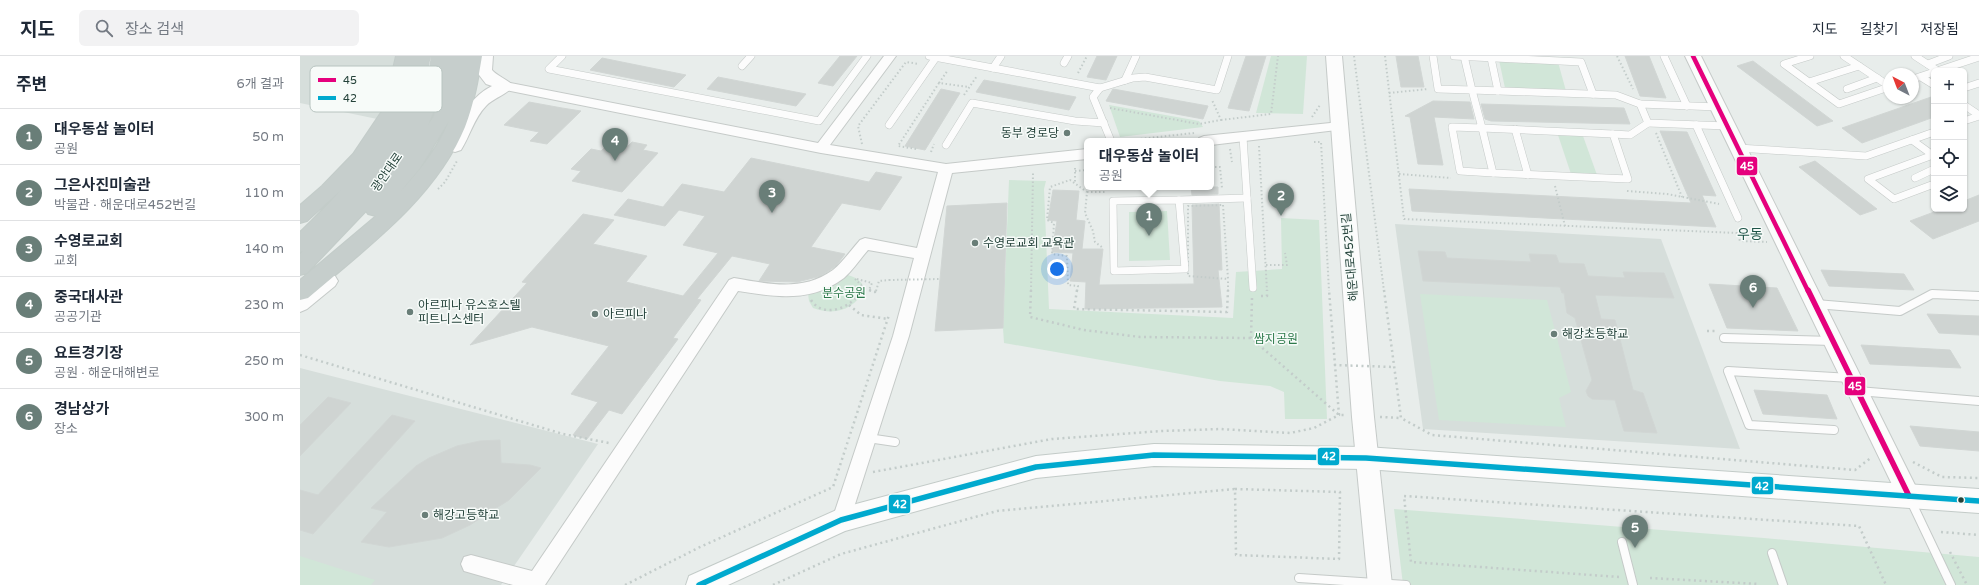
<!DOCTYPE html>
<html lang="ko">
<meta charset="utf-8">
<style>
:root{--surface:#fff;--page:#f2f2f3;--text:#1f2937;--muted:#747a83;--line:#e0e1e3;--accent:#697e78}
body{margin:0;font-family:"Varela Round","Noto Sans KR",sans-serif;background:var(--page);color:var(--text)}
.controls{position:absolute;right:12px;top:12px;display:grid;overflow:hidden;border-radius:6px;box-shadow:0 1px 3px #0004}
.controls button{width:36px;height:36px;display:grid;place-items:center;padding:0;border:0;border-bottom:1px solid var(--line);background:var(--surface);color:var(--text);font:20px sans-serif}
.compass{position:absolute;left:1583px;top:12px;width:36px;height:36px;border-radius:50%;background:var(--surface);box-shadow:0 1px 3px #0004;rotate:318deg}
.you{position:absolute;left:757px;top:213px;width:14px;height:14px;margin:-10px;border:3px solid #fff;border-radius:50%;background:#1a73e8;box-shadow:0 0 0 6px #1a73e833}
.badge{display:grid;place-items:center;width:26px;height:26px;border-radius:50%;background:var(--accent);color:#fff;font-size:13px;font-weight:700}
.pin{position:absolute;translate:-50% -33px;filter:drop-shadow(0 1px 2px #0008)}
.pin::after{content:'';position:absolute;top:21px;width:14px;height:12px;background:inherit;clip-path:polygon(0 0,100% 0,50% 100%)}
.popup{position:absolute;left:784px;top:82px;width:130px;height:52px;box-sizing:border-box;display:grid;place-content:center;border-radius:6px;background:var(--surface);filter:drop-shadow(0 1px 3px #0005);font-size:13px;white-space:nowrap;color:var(--muted)}
.popup b{font-size:15px;color:var(--text)}
.popup::after{content:'';position:absolute;left:50%;top:100%;margin-left:-8px;border:8px solid transparent;border-top-color:var(--surface)}
.list{margin:0;padding:0;list-style:none}
h2{display:flex;justify-content:space-between;align-items:center;height:52px;margin:0;padding:0 16px;font-size:17px}
h2 small{font-size:13px;font-weight:400;color:var(--muted)}
.list li{display:grid;grid-template-columns:26px 1fr auto;gap:12px;align-items:center;box-sizing:border-box;height:56px;padding:0 16px;border-top:1px solid var(--line)}
.list b{display:block;font-size:15px;white-space:nowrap}
.list p{margin:0;font-size:13px;white-space:nowrap;color:var(--muted)}
.list em{font-size:13px;font-style:normal;color:var(--muted)}
.icon{flex:none;width:22px;height:22px;fill:none;stroke:currentColor;stroke-width:2;stroke-linecap:round;stroke-linejoin:round}
.map{position:relative;flex:none;width:1679px;height:529px;overflow:hidden}
header{display:flex;align-items:center;gap:24px;box-sizing:border-box;height:56px;padding:0 20px;background:var(--surface);border-bottom:1px solid var(--line)}
header strong{font-size:19px}
nav{display:flex;gap:22px;margin-inline-start:auto;font-size:14px}
.search{width:280px;height:36px;background:var(--page);display:flex;align-items:center;gap:10px;box-sizing:border-box;padding:0 14px;border-radius:6px;color:var(--muted);font-size:15px}
main{display:flex}
aside{flex:1;background:var(--surface)}
.map>svg:first-child{display:block}
</style>
<header>
<strong>지도</strong>
<div class="search"><svg class="icon" aria-label="search" viewBox="0 0 24 24"><circle cx="10" cy="10" r="6"/><path d="M15 15l6 6"/></svg>장소 검색</div>
<nav><a>지도</a><a>길찾기</a><a>저장됨</a></nav>
</header>
<main>
<aside>
<h2>주변<small>6개 결과</small></h2>
<ul class="list">
<li><span class="badge">1</span><div><b>대우동삼 놀이터</b><p>공원</p></div><em>50 m</em></li>
<li><span class="badge">2</span><div><b>그은사진미술관</b><p>박물관 · 해운대로452번길</p></div><em>110 m</em></li>
<li><span class="badge">3</span><div><b>수영로교회</b><p>교회</p></div><em>140 m</em></li>
<li><span class="badge">4</span><div><b>중국대사관</b><p>공공기관</p></div><em>230 m</em></li>
<li><span class="badge">5</span><div><b>요트경기장</b><p>공원 · 해운대해변로</p></div><em>250 m</em></li>
<li><span class="badge">6</span><div><b>경남상가</b><p>장소</p></div><em>300 m</em></li>
</ul>
</aside>
<div class="map">
<svg width="1679" height="529" viewBox="0 0 1679 529">
<rect width="100%" height="100%" fill="#e8edeb"/>
<g fill="#d6dedb">
<path d="M 0,0 L 98,0 L 82,64 L 0,47 Z"/>
<path d="M 1095,168 L 1361,183 L 1440,393 L 1123,373 Z"/>
<path d="M 0,312 L 298,388 L 201,529 L 0,529 Z"/>
</g>
<g fill="#d1e6d8">
<path d="M 971,0 L 1007,0 L 1003,58 L 956,57 Z"/>
<path d="M 1199,4 L 1258,6 L 1266,35 L 1205,32 Z"/>
<path d="M 809,49 L 899,65 L 903,71 L 820,81 Z"/>
<path d="M 1258,79 L 1283,80 L 1297,119 L 1271,118 Z"/>
<path d="M 709,124 L 746,125 L 744,133 L 749,253 L 933,262 L 936,216 L 982,213 L 981,162 L 1019,164 L 1027,363 L 985,363 L 984,336 L 970,330 L 920,325 L 704,287 L 703,272 Z"/>
<path d="M 867,155 L 870,204 L 829,205 L 829,156 Z"/>
<path d="M 544,218 C 555,221 561,223 565,234 C 553,254 535,260 513,252 L 509,245 L 508,238 Z"/>
<path d="M 1120,238 L 1247,244 L 1271,336 L 1259,342 L 1266,371 L 1139,364 Z"/>
<path d="M 1094,453 L 1464,482 L 1679,501 L 1679,529 L 1103,529 Z"/>
<path d="M 0,500 L 75,524 L 71,529 L 0,529 Z"/>
</g>
<g fill="#cfd4d2" stroke="#d1d6d4">
<path d="M 540,0 L 557,0 L 533,30 L 518,27 Z"/>
<path d="M 797,0 L 817,0 L 806,24 L 787,21 Z"/>
<path d="M 946,0 L 966,0 L 949,55 L 928,52 Z"/>
<path d="M 1096,0 L 1118,0 L 1124,31 L 1101,31 Z"/>
<path d="M 1325,0 L 1349,0 L 1366,42 L 1340,40 Z"/>
<path d="M 302,2 L 386,19 L 374,31 L 290,14 Z"/>
<path d="M 1453,5 L 1533,65 L 1517,70 L 1437,10 Z"/>
<path d="M 418,21 L 506,38 L 496,50 L 407,33 Z"/>
<path d="M 684,24 L 776,41 L 769,54 L 676,36 Z"/>
<path d="M 641,33 L 660,37 L 625,94 L 605,90 Z"/>
<path d="M 813,33 L 908,50 L 903,63 L 806,45 Z"/>
<path d="M 1634,40 L 1634,61 L 1562,87 L 1542,72 Z"/>
<path d="M 1133,45 L 1170,46 L 1174,63 L 1134,61 L 1143,109 L 1118,108 L 1110,61 L 1105,60 Z"/>
<path d="M 229,46 L 262,52 L 281,55 L 247,88 L 230,85 L 239,76 L 204,69 Z"/>
<path d="M 1181,48 L 1324,52 L 1330,68 L 1191,65 L 1185,63 Z"/>
<path d="M 1360,75 L 1387,76 L 1416,140 L 1402,139 L 1416,171 L 1112,155 L 1109,133 L 1391,147 Z"/>
<path d="M 310,86 L 328,90 L 332,86 L 347,89 L 343,94 L 358,97 L 322,136 L 272,125 L 281,115 L 271,113 L 291,93 L 301,95 Z"/>
<path d="M 451,102 L 569,126 L 576,116 L 602,121 L 580,154 L 542,147 L 511,191 L 545,198 L 536,210 L 521,220 L 497,226 L 459,225 L 470,208 L 432,200 L 397,243 L 401,244 L 373,282 L 378,283 L 322,358 L 309,354 L 287,383 L 273,379 L 298,346 L 271,338 L 309,290 L 232,271 L 170,289 L 227,227 L 222,226 L 283,158 L 314,164 L 293,188 L 347,200 L 326,226 L 383,240 L 418,197 L 383,189 L 405,160 L 379,154 L 365,170 L 314,159 L 328,143 L 363,151 L 382,128 L 424,136 Z"/>
<path d="M 1515,105 L 1577,153 L 1560,159 L 1499,111 Z"/>
<path d="M 891,131 L 918,131 L 918,138 L 892,139 Z"/>
<path d="M 753,134 L 779,135 L 776,164 L 785,165 L 782,193 L 803,193 L 799,229 L 894,228 L 892,149 L 919,148 L 922,214 L 918,214 L 922,251 L 785,253 L 786,226 L 770,225 L 773,197 L 752,196 L 757,165 L 748,164 Z"/>
<path d="M 1679,139 L 1679,165 L 1633,183 L 1610,165 L 1642,153 L 1664,153 L 1664,145 Z"/>
<path d="M 707,147 L 703,272 L 635,275 L 647,150 Z"/>
<path d="M 1118,195 L 1145,196 L 1147,202 L 1231,206 L 1229,198 L 1256,199 L 1259,207 L 1284,208 L 1288,220 L 1325,222 L 1323,216 L 1364,217 L 1374,242 L 1295,239 L 1301,263 L 1315,264 L 1333,334 L 1343,337 L 1357,377 L 1324,375 L 1315,344 L 1292,343 L 1288,340 L 1286,335 L 1292,324 L 1275,262 L 1267,257 L 1264,237 L 1262,237 L 1260,231 L 1123,225 Z"/>
<path d="M 1521,214 L 1604,218 L 1614,234 L 1529,230 Z"/>
<path d="M 1409,228 L 1477,232 L 1498,275 L 1427,272 Z"/>
<path d="M 1627,258 L 1679,260 L 1679,279 L 1639,277 Z"/>
<path d="M 1561,289 L 1650,294 L 1661,312 L 1570,308 Z"/>
<path d="M 1454,334 L 1527,339 L 1537,363 L 1463,358 Z"/>
<path d="M 28,341 L 51,347 L 0,400 L 0,369 Z"/>
<path d="M 92,359 L 115,365 L 13,478 L 0,474 L 0,434 L 18,439 Z"/>
<path d="M 1610,370 L 1679,376 L 1679,395 L 1620,390 Z"/>
<path d="M 200,384 L 201,407 L 230,409 L 241,412 L 209,444 L 170,469 L 142,482 L 89,491 L 61,486 L 87,456 L 71,452 L 116,410 L 129,402 L 157,390 L 180,385 Z"/>
</g>
<g fill="none" stroke-linecap="round" stroke-linejoin="round">
<defs>
<g id="service-far1">
<path d="M 262,0 L 249,13 L 519,65 L 567,0"/>
<path d="M 629,0 L 800,32 L 833,22 L 845,21 L 917,34 L 928,0"/>
<path d="M 1133,0 L 1138,33 L 1172,34 L 1182,72 L 1152,71 L 1160,115 L 1193,117"/>
<path d="M 1154,0 L 1281,6 L 1293,38"/>
<path d="M 1164,0 L 1172,34 L 1316,39 L 1340,48"/>
<path d="M 1364,0 L 1387,50"/>
<path d="M 1510,0 L 1484,8 L 1539,48 L 1589,31"/>
<path d="M 1544,0 L 1589,30"/>
<path d="M 1615,0 L 1638,15"/>
<path d="M 1191,2 L 1198,35"/>
<path d="M 764,7 L 768,0"/>
<path d="M 1628,8 L 1649,0"/>
<path d="M 442,10 L 451,0"/>
<path d="M 693,12 L 701,0"/>
<path d="M 1637,15 L 1679,1"/>
<path d="M 1621,21 L 1634,29"/>
<path d="M 1613,23 L 1634,16"/>
<path d="M 825,24 L 836,0"/>
<path d="M 1509,26 L 1559,10"/>
<path d="M 800,32 L 793,41 L 811,85"/>
<path d="M 1664,32 L 1679,27"/>
<path d="M 1547,33 L 1577,22"/>
<path d="M 1664,49 L 1679,59"/>
<path d="M 1418,51 L 1340,48 L 1348,67 L 1427,70"/>
<path d="M 1664,65 L 1679,60"/>
<path d="M 589,69 L 637,0"/>
<path d="M 1396,69 L 1438,162"/>
<path d="M 1182,72 L 1313,78 L 1328,123 L 1193,117 Z"/>
<path d="M 1215,73 L 1228,119"/>
<path d="M 1313,78 L 1330,79 L 1348,67"/>
<path d="M 943,81 L 953,232"/>
<path d="M 1612,84 L 1634,100"/>
<path d="M 646,89 L 672,47 L 775,65 L 804,67"/>
<path d="M 1438,92 L 1566,100 L 1634,76"/>
<path d="M 1633,99 L 1568,123 L 1594,143 L 1634,128"/>
<path d="M 1615,122 L 1634,113"/>
<path d="M 879,144 L 885,213 L 814,215 L 813,145 Z"/>
<path d="M 879,144 L 947,142"/>
</g>
<g id="service">
<path d="M 1516,248 L 1600,255 L 1632,238 L 1679,240"/>
<path d="M 1424,282 L 1533,285"/>
<path d="M 1558,335 L 1679,345"/>
<path d="M 1534,374 L 1449,369 L 1428,315 L 1551,322"/>
<path d="M 568,382 L 595,386"/>
<path d="M 1610,443 L 1651,529"/>
<path d="M 1322,486 L 1333,529"/>
<path d="M 1472,497 L 1483,529"/>
<path d="M 999,522 L 1106,529"/>
</g>
<g id="minor">
<path d="M 584,0 L 596,0 L 530,89 L 646,108 L 787,93 L 787,103 L 652,117 L 609,280 L 548,470 L 541,473 L 534,470 L 532,464 L 593,280 L 614,202 L 568,194 C 560,203 553,214 544,222 C 511,247 475,241 438,235 L 245,529 L 213,529 L 164,515 L 161,508 L 164,501 L 171,499 L 232,515 L 429,224 L 434,222 C 469,228 502,236 533,214 C 543,206 551,194 560,184 L 565,182 L 617,192 L 638,116 L 521,97 L 205,34 L 200,33 L 199,30 L 200,27 L 205,26 L 518,87 Z"/>
<path d="M 1040,66 L 1045,67 L 1047,70 L 1045,73 L 911,89 L 911,85 L 897,85 L 899,82 L 904,80 Z"/>
</g>
<g id="tertiary">
<path d="M 177,0 L 193,0 L 192,14 C 198,21 208,23 213,30 C 207,39 193,42 186,50 C 174,62 170,80 161,94 L 155,96 L 149,94 L 146,90 C 158,67 168,42 192,30 L 186,28 L 176,15 Z"/>
<path d="M 1026,0 L 1042,0 L 1074,361 L 1092,529 L 1068,529 L 1052,361 Z"/>
<path d="M 1385,0 L 1401,0 L 1617,433 L 1621,440 L 1617,447 L 1609,450 L 1601,447 Z"/>
<path d="M 28,218 L 35,220 L 38,225 L 35,230 L 7,253 L 0,256 L 0,237 L 21,220 Z"/>
</g>
<g id="secondary">
<path d="M 124,0 L 142,0 L 139,22 L 121,67 L 118,71 L 112,73 L 106,71 L 103,67 L 121,22 Z"/>
<path d="M 854,388 L 1066,391 L 1679,433 L 1679,457 L 1066,413 L 854,410 L 736,422 L 545,475 L 428,529 L 386,529 L 389,520 L 541,452 L 736,400 Z"/>
</g>
<path id="trunk" d="M 96,0 L 114,0 L 104,45 L 114,0 L 182,0 C 178,24 174,48 165,71 C 135,143 65,193 8,242 L 0,244 L 0,224 L 76,160 L 68,158 L 66,155 L 7,217 L 0,219 L 0,198 L 3,195 L 0,196 L 0,176 C 14,162 28,149 41,134 L 7,165 L 0,167 L 0,149 L 22,130 L 53,98 L 84,52 ZM 131,0 L 125,35 L 123,39 ZM 136,50 L 134,60 L 128,69 ZM 149,65 C 138,92 120,115 100,136 L 120,112 Z"/>
</defs>
<use href="#service-far1" stroke="#c5cac8" stroke-width="8"/>
<use href="#service" stroke="#c5cac8" stroke-width="10"/>
<use href="#minor" stroke="#c5cac8" stroke-width="2"/>
<use href="#tertiary" stroke="#c5cac8" stroke-width="2"/>
<use href="#secondary" stroke="#c3cbc8" stroke-width="2"/>
<use href="#trunk" stroke="#c3ccc9" stroke-width="2"/>
<g stroke="#c3ccca" stroke-width="2" stroke-dasharray="1.5 2.5" stroke-linecap="butt">
<path d="M 1054,0 L 1084,235"/>
<path d="M 1085,0 L 1104,163 L 1437,177 L 1440,185 L 1467,186"/>
<path d="M 1317,0 L 1333,33"/>
<path d="M 778,17 L 787,0"/>
<path d="M 639,27 L 648,14"/>
<path d="M 1089,37 L 1128,33"/>
<path d="M 664,39 L 677,20"/>
<path d="M 810,52 L 899,68 L 921,64 L 912,44"/>
<path d="M 1012,61 L 1020,49"/>
<path d="M 921,64 L 971,58 L 978,0"/>
<path d="M 1356,77 L 1382,141"/>
<path d="M 821,85 L 894,77"/>
<path d="M 1014,86 L 1021,86 L 1029,235"/>
<path d="M 562,88 L 558,70 L 606,6 L 619,8"/>
<path d="M 959,90 L 967,235"/>
<path d="M 616,93 L 598,90 L 639,27 L 669,31"/>
<path d="M 930,93 L 932,106"/>
<path d="M 631,96 L 634,88"/>
<path d="M 911,111 L 920,111 L 922,132"/>
<path d="M 775,112 L 775,127"/>
<path d="M 775,115 L 787,114"/>
<path d="M 1099,118 L 1151,122"/>
<path d="M 1255,130 L 1265,170"/>
<path d="M 138,133 L 145,126 L 157,105"/>
<path d="M 1327,135 L 1367,138 L 1419,148"/>
<path d="M 787,136 L 807,136"/>
<path d="M 923,149 L 928,223 L 888,220 L 888,150 Z"/>
<path d="M 966,209 L 987,209 L 985,197"/>
<path d="M 555,223 L 561,229 L 562,235"/>
<path d="M 557,223 L 572,227 L 569,234 L 571,235"/>
<path d="M 576,235 L 579,225 L 589,224"/>
<path d="M 731,235 L 733,117"/>
<path d="M 777,235 L 778,230 L 768,229 L 767,200 L 752,198 L 754,167 L 747,164 L 750,131 L 770,124 L 787,136 L 785,157 L 793,175 L 795,186 L 803,192"/>
<path d="M 928,235 L 928,223"/>
</g>
<g stroke="#c3ccca" stroke-width="2.5" stroke-dasharray="2 3.5" stroke-linecap="butt">
<path d="M 569,234 L 575,236 L 576,234"/>
<path d="M 731,234 L 730,261 L 784,274 L 840,281 L 951,282"/>
<path d="M 777,234 L 774,253 L 927,256 L 928,234"/>
<path d="M 1084,234 L 1101,362 L 1132,379 L 1555,414 L 1572,401"/>
<path d="M 961,240 L 967,240 L 967,234"/>
<path d="M 952,242 L 951,282 L 1039,359 L 1045,359"/>
<path d="M 511,244 C 524,264 553,251 562,234"/>
<path d="M 549,249 L 561,259 L 588,263"/>
<path d="M 1407,275 L 1415,275"/>
<path d="M 0,299 L 263,378 L 309,387"/>
<path d="M 1080,361 L 1101,362"/>
<path d="M 1613,406 L 1642,421 L 1679,422"/>
<path d="M 573,416 L 752,383 L 862,375 L 920,373 L 990,377 L 1014,372 L 1039,359 L 1029,234"/>
<path d="M 935,433 L 1040,436 L 1039,503 L 936,499 Z"/>
<path d="M 1641,476 L 1679,479"/>
<path d="M 1650,496 L 1667,529"/>
<path d="M 1319,521 L 1111,506 L 1104,440 L 1559,470 L 1586,529"/>
<path d="M 1350,522 L 1459,528"/>
<path d="M 325,529 L 400,491 L 533,431 L 589,259"/>
<path d="M 473,529 L 541,498 L 697,455 L 935,433"/>
</g>
<use href="#service-far1" stroke="#fcfcfc" stroke-width="7"/>
<use href="#service" stroke="#fcfcfc" stroke-width="8"/>
<use href="#minor" fill="#fcfcfc" fill-rule="evenodd"/>
<use href="#tertiary" fill="#fcfcfc" fill-rule="evenodd"/>
<use href="#secondary" fill="#fcfcfc" fill-rule="evenodd"/>
<use href="#trunk" fill="#c6cecc" fill-rule="evenodd"/>
<path stroke="#c3ccca" stroke-width="2" stroke-dasharray="1.5 2.5" stroke-linecap="butt" d="M 589,224 L 640,223"/>
<path stroke="#c3ccca" stroke-width="2.5" stroke-dasharray="2 3.5" stroke-linecap="butt" d="M 1034,309 L 1093,311"/>
<defs>
<path id="bus-1-far1" d="M 1393,0 L 1508,235"/>
<path id="bus-1" d="M 1508,234 L 1609,440"/>
<path id="bus-2" d="M 399,529 L 541,464 L 736,411 L 854,399 L 1066,402 L 1679,445"/>
</defs>
<use href="#bus-1-far1" stroke="#f7fbf9" stroke-width="7"/>
<use href="#bus-1" stroke="#f7fbf9" stroke-width="8"/>
<use href="#bus-2" stroke="#f7fbf9" stroke-width="8"/>
<use href="#bus-1-far1" stroke="#e5007d" stroke-width="4.5"/>
<use href="#bus-1" stroke="#e5007d" stroke-width="5.5"/>
<use href="#bus-2" stroke="#00a9ce" stroke-width="5.5"/>
</g>
<g fill="#697e78" stroke="#f7fbf9" stroke-width="1.5">
<circle cx="767" cy="77" r="4"/>
<circle cx="675" cy="187" r="4"/>
<circle cx="110" cy="256" r="4"/>
<circle cx="295" cy="258" r="4"/>
<circle cx="1254" cy="278" r="4"/>
<circle cx="125" cy="459" r="4"/>
</g>
<circle fill="#24423a" stroke="#f7fbf9" stroke-width="1.5" cx="1661" cy="444" r="3.5"/>
<g text-anchor="middle" dominant-baseline="central" stroke-width="3" stroke-linejoin="round" paint-order="stroke">
<g font-size="12" fill="#24423a" stroke="#f7fbf9" text-anchor="start">
<text x="759" y="77" text-anchor="end">동부 경로당</text>
<text x="683" y="187">수영로교회 교육관</text>
<text x="118" y="249">아르피나 유스호스텔<tspan x="118" dy="14">피트니스센터</tspan></text>
<text x="303" y="258">아르피나</text>
<text x="1262" y="278">해강초등학교</text>
<text x="133" y="459">해강고등학교</text>
</g>
<g font-size="12" fill="#24423a" stroke="#f7fbf9">
<text transform="translate(87 116) rotate(-55)">광안대로</text>
<text transform="translate(1050 201) rotate(-95)">해운대로452번길</text>
</g>
<g font-size="12" fill="#2d7a4b" stroke="#f7fbf9">
<text x="544" y="237">분수공원</text>
<text x="976" y="283">쌈지공원</text>
</g>
<g font-size="14" fill="#1f5548" stroke="#f7fbf9">
<text x="1450" y="178">우동</text>
</g>
</g>
<rect x="10" y="10" width="132" height="46" rx="6" fill="#f7fbf9" stroke="#b8c4c0" stroke-width="1"/>
<rect x="18" y="22" width="18" height="4" fill="#e5007d"/>
<rect x="18" y="40" width="18" height="4" fill="#00a9ce"/>
<g font-size="11" fill="#24423a">
<text x="43" y="28">45</text>
<text x="43" y="46">42</text>
</g>
<g stroke="#f7fbf9" stroke-width="1.5">
<rect x="1436" y="100" width="22" height="20" rx="4" fill="#e5007d"/>
<rect x="1544" y="320" width="22" height="20" rx="4" fill="#e5007d"/>
<rect x="1017" y="391" width="23" height="19" rx="4" fill="#00a9ce"/>
<rect x="1451" y="420" width="23" height="19" rx="4" fill="#00a9ce"/>
<rect x="588" y="438" width="23" height="20" rx="4" fill="#00a9ce"/>
</g>
<g font-size="11" text-anchor="middle" font-weight="bold" fill="#fff">
<text x="1447" y="114">45</text>
<text x="1555" y="334">45</text>
<text x="1029" y="404">42</text>
<text x="1462" y="434">42</text>
<text x="600" y="452">42</text>
</g>
</svg>
<div class="controls">
<button>+</button>
<button>−</button>
<button><svg class="icon" aria-label="locate" viewBox="0 0 24 24"><circle cx="12" cy="12" r="6"/><path d="M12 2v4M12 18v4M2 12h4M18 12h4"/></svg></button>
<button><svg class="icon" aria-label="layers" viewBox="0 0 24 24"><path d="M12 4l9 5-9 5-9-5zM3 14l9 5 9-5"/></svg></button>
</div>
<svg class="compass" viewBox="-18 -18 36 36"><path d="M0-13l5 13h-10z" fill="#e53935"/><path d="M0 13l5-13h-10z" fill="#747a83"/></svg>
<div class="you"></div>
<div class="pin badge" style="left:849px;top:180px">1</div>
<div class="popup"><b>대우동삼 놀이터</b>공원</div>
<div class="pin badge" style="left:981px;top:160px">2</div>
<div class="pin badge" style="left:472px;top:157px">3</div>
<div class="pin badge" style="left:315px;top:105px">4</div>
<div class="pin badge" style="left:1335px;top:492px">5</div>
<div class="pin badge" style="left:1453px;top:252px">6</div>
</div>
</main>
